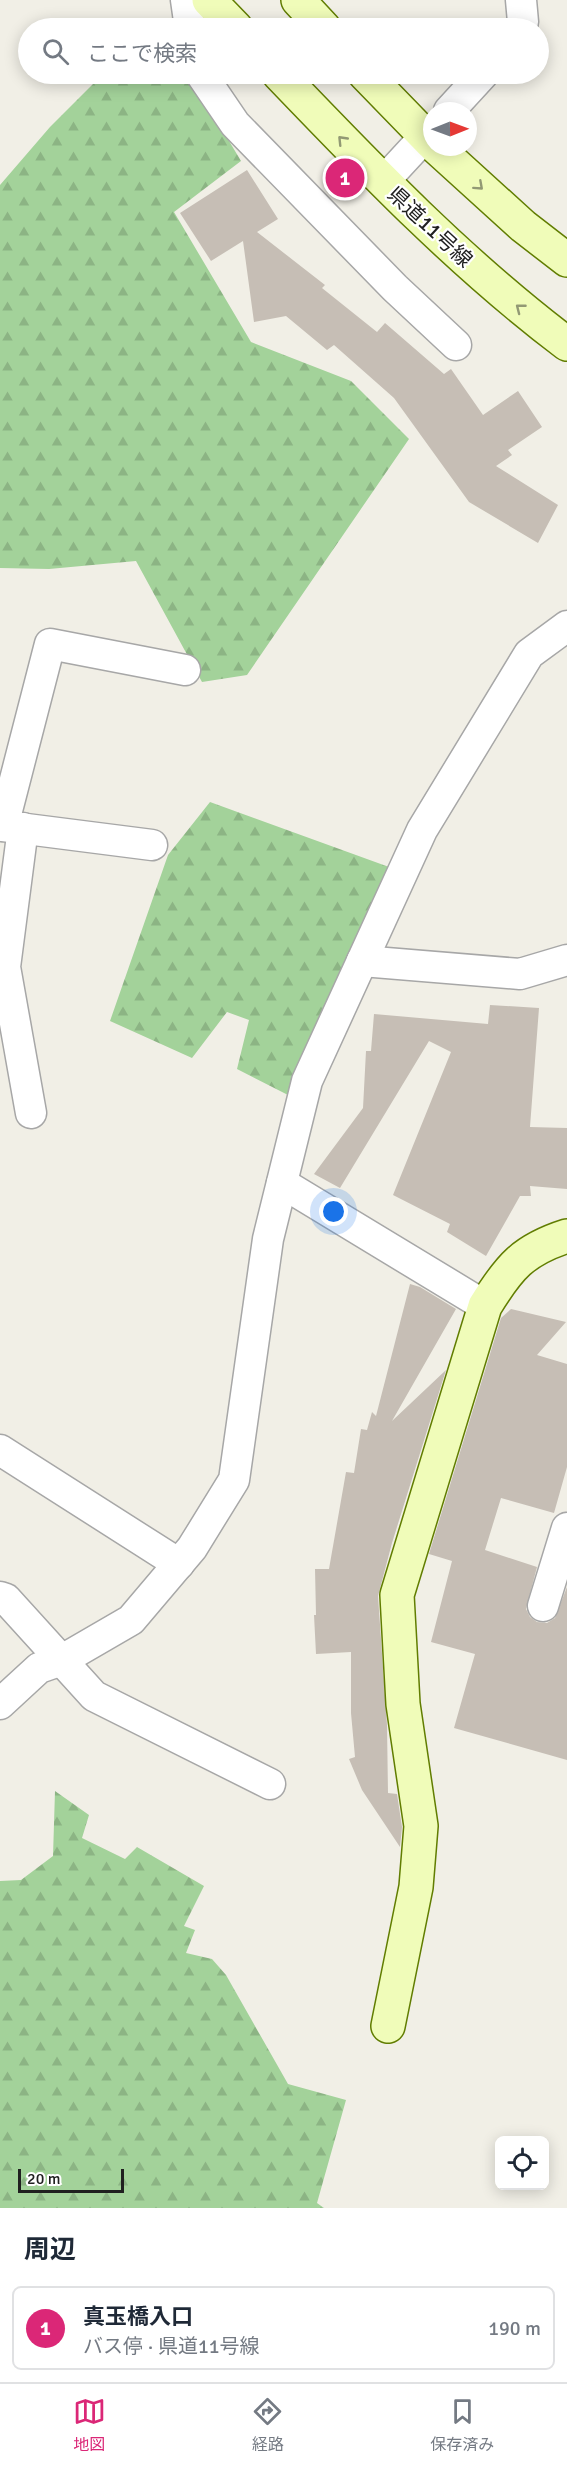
<!DOCTYPE html>
<html lang="ja">
<meta charset="utf-8">
<style>
:root{--surface:#fff;--page:#f6f6f7;--text:#1f2937;--muted:#747a83;--line:#e0e1e3;--accent:#db2777}
body{margin:0;font-family:Signika,"Noto Sans JP",sans-serif;background:var(--page);color:var(--text)}
.controls{position:absolute;right:18px;bottom:18px;display:grid;overflow:hidden;border-radius:9px;box-shadow:0 3px 15px #0003}
.controls button{width:54px;height:54px;display:grid;place-items:center;padding:0;border:0;border-bottom:2px solid var(--line);background:var(--surface);color:var(--text);font:30px sans-serif}
.compass{position:absolute;left:423px;top:102px;width:54px;height:54px;border-radius:50%;background:var(--surface);box-shadow:0 3px 15px #0003;rotate:89deg}
.scale{position:absolute;left:18px;bottom:15px;width:106px;box-sizing:border-box;padding-left:6px;border:3px solid #202020;border-top:0;font-size:16px;line-height:21px;white-space:nowrap;color:#202020;-webkit-text-stroke:4px #fff;paint-order:stroke}
.you{position:absolute;left:334px;top:1212px;width:21px;height:21px;margin:-15px;border:4px solid #fff;border-radius:50%;background:#1a73e8;box-shadow:0 0 0 9px #1a73e833}
.badge{display:grid;place-items:center;width:39px;height:39px;border-radius:50%;background:var(--accent);color:#fff;font-size:20px;font-weight:700}
.pin{position:absolute;translate:-50% -50%;border:3px solid #fff;box-shadow:0 2px 6px #0006}
.list{margin:0;padding:0;list-style:none}
h2{display:flex;justify-content:space-between;align-items:center;height:78px;margin:0;padding:0 24px;font-size:26px}
h2 small{font-size:20px;font-weight:400;color:var(--muted)}
.list li{display:grid;grid-template-columns:39px 1fr auto;gap:18px;align-items:center;box-sizing:border-box;height:84px;margin:0 12px 12px;padding:0 12px;border:2px solid var(--line);border-radius:9px}
.list b{display:block;font-size:22px;white-space:nowrap}
.list p{margin:0;font-size:20px;white-space:nowrap;color:var(--muted)}
.list em{font-size:20px;font-style:normal;color:var(--muted)}
.icon{flex:none;width:33px;height:33px;fill:none;stroke:currentColor;stroke-width:2;stroke-linecap:round;stroke-linejoin:round}
.map{position:relative;flex:none;width:567px;height:2208px;overflow:hidden}
.search{position:absolute;background:var(--surface);box-shadow:0 3px 15px #0003;left:18px;right:18px;top:18px;height:66px;display:flex;align-items:center;gap:15px;box-sizing:border-box;padding:0 21px;border-radius:33px;color:var(--muted);font-size:22px}
.sheet{height:174px;background:var(--surface)}
nav{display:flex;justify-content:space-around;align-items:center;box-sizing:border-box;height:84px;border-top:2px solid var(--line);background:var(--surface);font-size:16px;color:var(--muted)}
nav a{display:grid;justify-items:center;gap:3px}
nav .on{color:var(--accent)}
.map>svg:first-child{display:block}
</style>
<div class="map">
<svg width="567" height="2208" viewBox="0 0 567 2208">
<defs>
<pattern id="forest-firs" width="22" height="20" patternUnits="userSpaceOnUse" patternTransform="scale(1.5)"><rect width="22" height="20" fill="#a3d29a"/><path d="M5 1l3.5 6h-7zM16 11l3.5 6h-7z" fill="#8cb484"/></pattern>
</defs>
<rect width="100%" height="100%" fill="#f1efe6"/>
<g fill="url(#forest-firs)">
<path d="M 103,74 L 189,74 L 241,161 L 174,212 L 251,342 L 351,381 L 409,439 L 247,675 L 202,682 L 136,561 L 49,569 L 0,568 L 0,185 L 50,127 Z"/>
<path d="M 210,802 L 389,867 L 288,1095 L 237,1069 L 249,1020 L 227,1012 L 192,1058 L 110,1021 L 168,855 Z"/>
<path d="M 55,1791 L 89,1815 L 82,1838 L 125,1859 L 137,1847 L 204,1886 L 184,1926 L 195,1930 L 186,1953 L 212,1959 L 226,1975 L 288,2084 L 346,2100 L 317,2203 L 324,2208 L 0,2208 L 0,1881 L 21,1880 L 53,1856 Z"/>
</g>
<g fill="#c6beb5">
<path d="M 247,170 L 278,219 L 257,232 L 325,285 L 322,288 L 377,332 L 385,323 L 444,374 L 451,369 L 483,415 L 518,391 L 542,427 L 508,450 L 512,455 L 496,466 L 558,505 L 538,543 L 469,502 L 394,398 L 334,345 L 327,350 L 286,316 L 254,322 L 243,241 L 211,261 L 180,213 Z"/>
<path d="M 490,1005 L 539,1008 L 530,1127 L 567,1128 L 567,1189 L 530,1186 L 531,1196 L 520,1196 L 486,1256 L 447,1232 L 450,1224 L 393,1195 L 451,1052 L 429,1041 L 340,1188 L 314,1174 L 363,1108 L 366,1051 L 371,1051 L 374,1014 L 488,1024 Z"/>
<path d="M 410,1284 L 420,1287 L 456,1309 L 392,1421 L 446,1370 L 392,1543 L 378,1596 L 387,1725 L 388,1793 L 397,1794 L 402,1827 L 400,1847 L 362,1790 L 375,1791 L 362,1790 L 349,1759 L 355,1757 L 351,1713 L 351,1652 L 316,1654 L 314,1615 L 316,1615 L 315,1569 L 329,1569 L 346,1472 L 354,1473 L 361,1429 L 367,1430 L 372,1412 L 376,1416 Z"/>
<path d="M 511,1309 L 566,1322 L 537,1355 L 567,1364 L 567,1467 L 554,1513 L 501,1498 L 485,1550 L 537,1567 L 526,1609 L 530,1617 L 537,1622 L 547,1623 L 555,1618 L 567,1587 L 567,1760 L 454,1728 L 475,1654 L 431,1642 L 452,1561 L 429,1554 L 501,1318 Z"/>
</g>
<g fill="none" stroke-linecap="round" stroke-linejoin="round">
<defs>
<g id="street">
<path d="M 186,0 L 190,28"/>
<path d="M 519,28 L 523,22 L 521,0"/>
<path d="M 201,74 L 235,124 L 395,288 L 456,345"/>
<path d="M 449,111 L 483,74"/>
<path d="M 383,182 L 432,129"/>
<path d="M 3,826 L 50,644 L 185,670"/>
<path d="M 3,826 L 152,845"/>
<path d="M 23,828 L 5,967 L 31,1113"/>
<path d="M 362,961 L 520,974 L 567,960"/>
<path d="M 282,1183 L 485,1306"/>
<path d="M 0,1450 L 179,1564"/>
<path d="M 0,1597 L 6,1599 L 94,1696 L 270,1784"/>
<path d="M 543,1606 L 567,1528"/>
<path d="M 0,1704 L 39,1668 L 62,1660 L 131,1620 L 192,1548 L 234,1480 L 268,1239 L 307,1081 L 422,830 L 529,654 L 567,626"/>
</g>
<g id="secondary">
<path d="M 209,0 L 236,28"/>
<path d="M 298,0 L 324,28"/>
<path d="M 279,74 C 370,169 461,264 567,344"/>
<path d="M 365,74 L 432,143"/>
<path d="M 436,147 L 523,226 L 567,260"/>
<path d="M 388,2026 L 416,1887 L 421,1826 L 403,1704 L 397,1595 L 485,1306 C 509,1267 523,1250 567,1236"/>
</g>
</defs>
<use href="#street" stroke="#a7a7a7" stroke-width="33"/>
<use href="#secondary" stroke="#617d01" stroke-width="36"/>
<use href="#street" stroke="#fff" stroke-width="30"/>
<use href="#secondary" stroke="#f0fcb9" stroke-width="33"/>
</g>
<defs><path id="oneway-chevron" d="M-2-3.5L2.5 0L-2 3.5" fill="none" stroke-width="1.6" stroke-linecap="round" stroke-linejoin="round" transform="scale(1.5)"/></defs>
<g stroke="#929974">
<use href="#oneway-chevron" transform="translate(342 140) rotate(-134)"/>
<use href="#oneway-chevron" transform="translate(479 186) rotate(42)"/>
<use href="#oneway-chevron" transform="translate(520 308) rotate(-142)"/>
</g>
<g text-anchor="middle" dominant-baseline="central" stroke-width="4.5" stroke-linejoin="round" paint-order="stroke">
<g font-size="21" fill="#202020" stroke="#fff">
<text transform="translate(430 227) rotate(43)">県道11号線</text>
</g>
</g>
</svg>
<div class="controls">
<button><svg class="icon" aria-label="locate" viewBox="0 0 24 24"><circle cx="12" cy="12" r="6"/><path d="M12 2v4M12 18v4M2 12h4M18 12h4"/></svg></button>
</div>
<svg class="compass" viewBox="-18 -18 36 36"><path d="M0-13l5 13h-10z" fill="#e53935"/><path d="M0 13l5-13h-10z" fill="#747a83"/></svg>
<div class="scale">20 m</div>
<div class="you"></div>
<div class="pin badge" style="left:345px;top:178px">1</div>
<div class="search"><svg class="icon" aria-label="search" viewBox="0 0 24 24"><circle cx="10" cy="10" r="6"/><path d="M15 15l6 6"/></svg>ここで検索</div>
</div>
<section class="sheet">
<h2>周辺<small></small></h2>
<ul class="list">
<li><span class="badge">1</span><div><b>真玉橋入口</b><p>バス停 · 県道11号線</p></div><em>190 m</em></li>
</ul>
</section>
<nav>
<a class="on"><svg class="icon" aria-label="map" viewBox="0 0 24 24"><path d="M3 6l6-2 6 2 6-2v14l-6 2-6-2-6 2zM9 4v14M15 6v14"/></svg>地図</a>
<a><svg class="icon" aria-label="directions" viewBox="0 0 24 24"><path d="M12 3l9 9-9 9-9-9zM9 14v-3h6M13 9l2 2-2 2"/></svg>経路</a>
<a><svg class="icon" aria-label="saved" viewBox="0 0 24 24"><path d="M7 4h10v16l-5-4-5 4z"/></svg>保存済み</a>
</nav>
